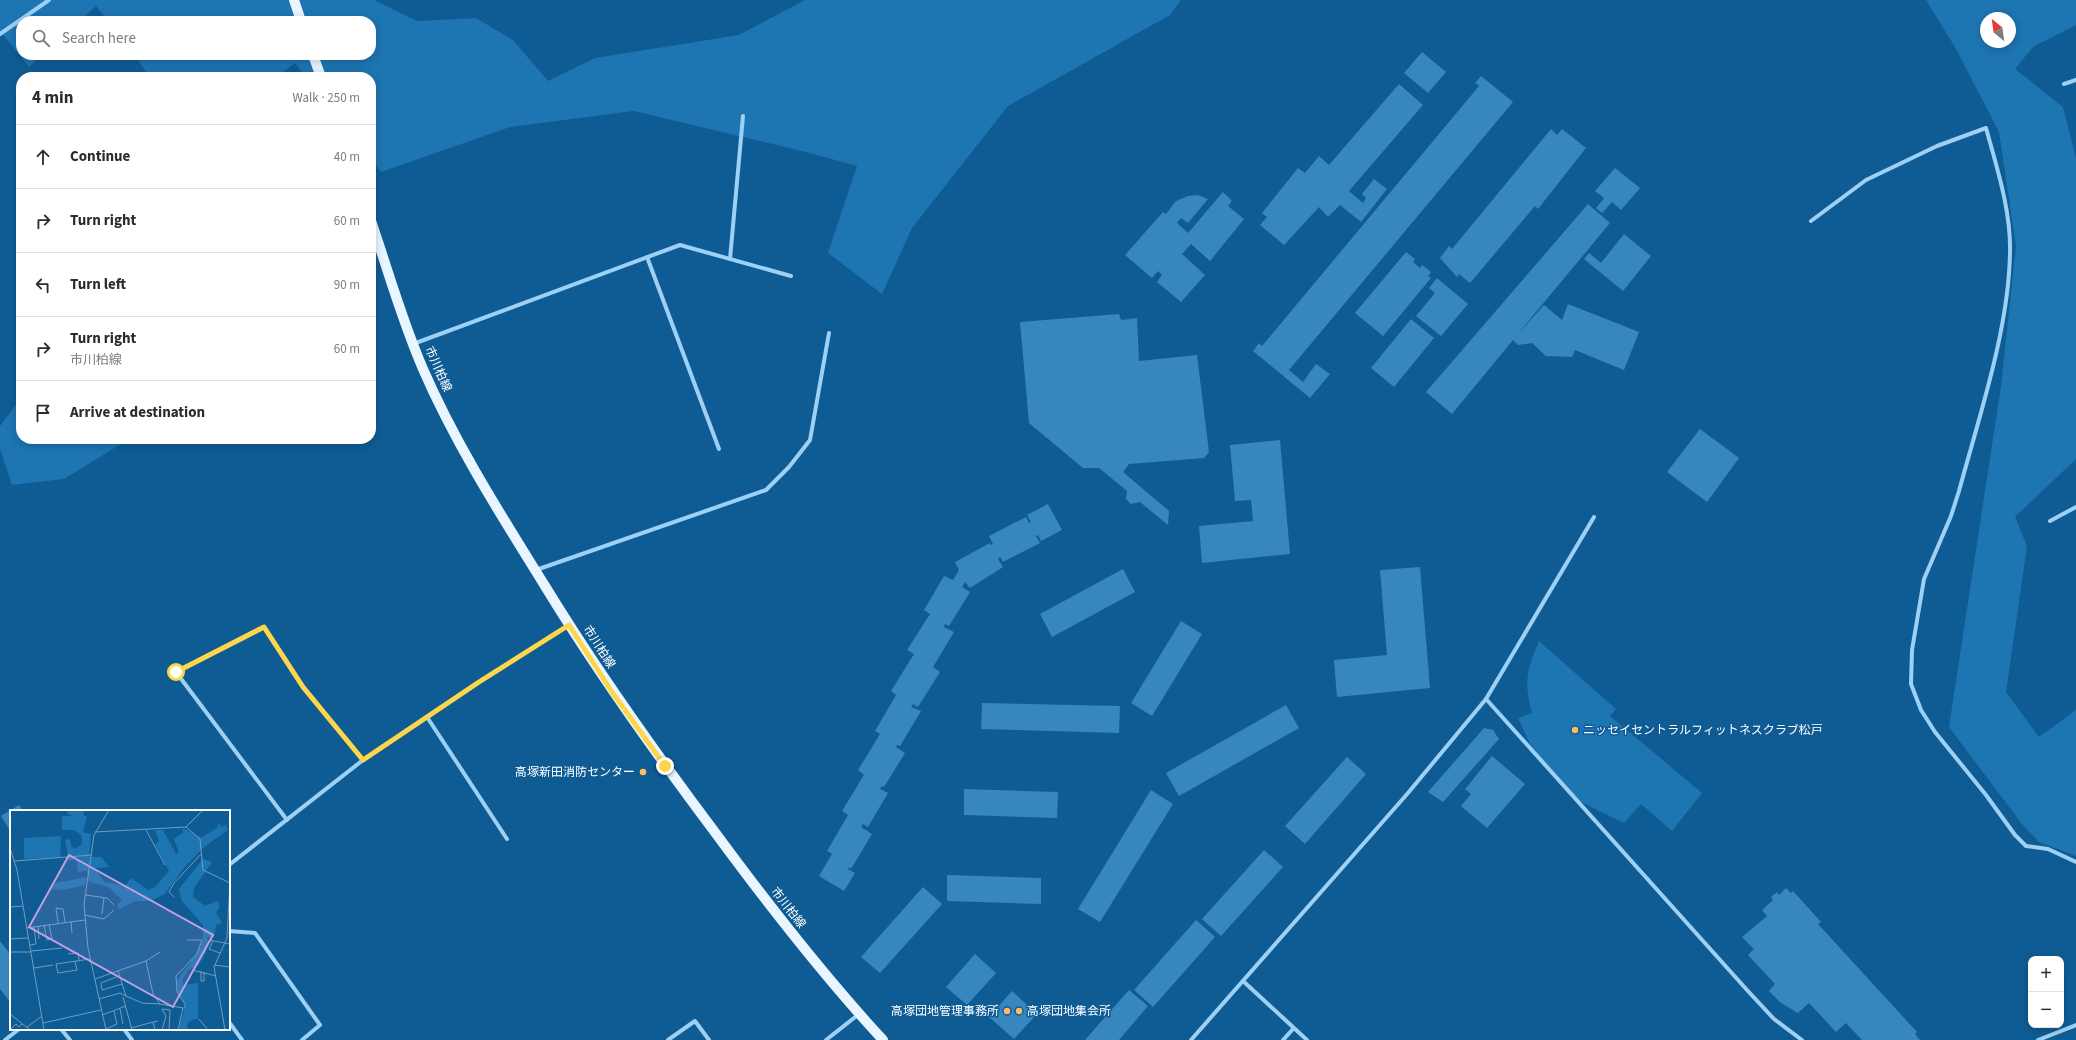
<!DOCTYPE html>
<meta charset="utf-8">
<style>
:root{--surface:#fff;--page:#f7f7f7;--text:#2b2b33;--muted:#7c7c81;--line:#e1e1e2}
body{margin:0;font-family:"Source Sans 3","Noto Sans JP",sans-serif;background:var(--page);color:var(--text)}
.controls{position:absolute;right:12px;bottom:12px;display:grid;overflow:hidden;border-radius:8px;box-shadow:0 2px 10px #0003}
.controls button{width:36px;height:36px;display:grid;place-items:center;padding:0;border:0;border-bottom:1px solid var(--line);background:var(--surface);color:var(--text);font:20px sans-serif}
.compass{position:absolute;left:1980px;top:12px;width:36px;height:36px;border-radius:50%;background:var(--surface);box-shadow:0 2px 10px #0003;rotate:331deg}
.stop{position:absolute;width:12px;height:12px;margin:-9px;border:3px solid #ffd54a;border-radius:50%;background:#fff}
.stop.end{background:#ffd54a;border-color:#fff;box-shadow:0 1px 4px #0008}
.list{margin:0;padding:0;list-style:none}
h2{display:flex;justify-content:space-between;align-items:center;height:52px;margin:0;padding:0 16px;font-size:17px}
h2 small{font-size:13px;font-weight:400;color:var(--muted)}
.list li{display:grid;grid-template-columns:26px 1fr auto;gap:12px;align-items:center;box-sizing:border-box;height:64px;padding:0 16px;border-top:1px solid var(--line)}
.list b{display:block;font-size:15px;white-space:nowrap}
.list p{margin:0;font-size:13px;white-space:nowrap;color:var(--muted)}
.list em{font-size:13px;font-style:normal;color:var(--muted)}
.icon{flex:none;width:22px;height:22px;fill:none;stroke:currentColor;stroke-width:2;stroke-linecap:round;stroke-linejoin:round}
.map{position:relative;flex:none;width:2076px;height:1040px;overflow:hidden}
.search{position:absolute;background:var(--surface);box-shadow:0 2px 10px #0003;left:16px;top:16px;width:360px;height:44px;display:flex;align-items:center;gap:10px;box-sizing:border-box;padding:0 14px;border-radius:16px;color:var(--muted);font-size:15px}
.panel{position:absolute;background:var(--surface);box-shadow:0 2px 10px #0003;left:16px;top:72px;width:360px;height:372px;border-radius:16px}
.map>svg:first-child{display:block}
</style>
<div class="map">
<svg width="2076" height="1040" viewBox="0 0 2076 1040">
<rect width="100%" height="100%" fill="#0f5c94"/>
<g fill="#1d75b2" fill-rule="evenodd">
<path d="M 0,0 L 374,0 L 417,21 L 476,18 L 513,40 L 548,81 L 595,58 L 739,35 L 805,0 L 1181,0 L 1170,15 L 1008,106 L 912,228 L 882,294 L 828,253 L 857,166 L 806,152 L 634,111 L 510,127 L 381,172 L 371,159 L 371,77 L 306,77 L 295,63 L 276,77 L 150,77 L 134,55 L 371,55 L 371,21 L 108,21 L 96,6 L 80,21 L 21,21 L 21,55 L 42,55 L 29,67 L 0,31 Z"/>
<path d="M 1926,0 L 2076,0 L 2076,25 L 2033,47 L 2015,69 L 2063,107 L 2076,158 L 2076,459 L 2015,517 L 2027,546 L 2006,692 L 2039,737 L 2076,710 L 2076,856 L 2039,842 L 2022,824 L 1949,727 L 2001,386 L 2016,246 L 1999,132 L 1955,47 ZM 1986,18 L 2010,18 L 2010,42 L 1986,42 Z"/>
<path d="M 21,398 L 21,439 L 129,439 L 64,479 L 12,485 L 0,449 L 0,426 Z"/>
<path d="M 1539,641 L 1616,709 L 1610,716 L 1702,793 L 1672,831 L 1641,804 L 1624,823 L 1579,801 L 1550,770 L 1529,742 L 1518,718 L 1532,713 C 1524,682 1526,671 1539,641 Z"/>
</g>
<g fill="#3786bd">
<path d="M 1422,52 L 1446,72 L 1428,93 L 1404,73 Z"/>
<path d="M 1481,76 L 1513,102 L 1289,370 L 1303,382 L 1316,364 L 1330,374 L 1310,398 L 1253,351 L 1259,343 L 1262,346 L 1479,86 L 1475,83 Z"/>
<path d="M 1399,84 L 1423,105 L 1349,191 L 1363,203 L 1366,198 L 1362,194 L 1374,179 L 1387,189 L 1361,222 L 1340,205 L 1328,217 L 1319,207 L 1284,245 L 1260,225 L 1267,217 L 1262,213 L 1298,168 L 1305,173 L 1319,156 L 1329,165 Z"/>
<path d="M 1551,129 L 1557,135 L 1562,129 L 1586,148 L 1538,209 L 1535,206 L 1470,283 L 1459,274 L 1457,277 L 1440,258 L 1449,246 L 1452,249 Z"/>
<path d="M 1615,168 L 1640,188 L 1621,210 L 1612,202 L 1602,213 L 1596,208 L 1604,198 L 1595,191 Z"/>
<path d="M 1223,192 L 1232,201 L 1228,206 L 1244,219 L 1210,261 L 1191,244 L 1182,254 L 1205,275 L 1181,302 L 1157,282 L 1162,275 L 1158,271 L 1152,278 L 1125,255 L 1163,212 L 1166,214 L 1176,201 L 1188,196 L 1198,195 L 1208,199 L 1188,223 L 1181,218 L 1177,223 L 1188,233 Z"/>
<path d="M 1588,204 L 1610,223 L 1517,335 L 1544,305 L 1562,320 L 1568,304 L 1639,332 L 1624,370 L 1575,350 L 1572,357 L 1546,356 L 1532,343 L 1518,345 L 1513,340 L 1452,414 L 1426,392 Z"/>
<path d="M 1624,234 L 1651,256 L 1623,291 L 1584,259 L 1589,253 L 1601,263 Z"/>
<path d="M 1406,252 L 1415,259 L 1413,262 L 1420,268 L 1422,265 L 1431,272 L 1428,276 L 1431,278 L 1383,336 L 1355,313 Z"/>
<path d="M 1437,278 L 1468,304 L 1441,336 L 1416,316 L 1435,293 L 1429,288 Z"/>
<path d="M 1119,314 L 1121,320 L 1137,318 L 1139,361 L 1197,355 L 1209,452 L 1204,458 L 1129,464 L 1123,472 L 1169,511 L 1168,525 L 1140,502 L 1131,504 L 1126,499 L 1127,491 L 1099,468 L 1083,468 L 1029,423 L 1020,322 Z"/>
<path d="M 1411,319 L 1434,338 L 1394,387 L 1371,368 Z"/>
<path d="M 1700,429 L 1739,458 L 1707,502 L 1667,472 Z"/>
<path d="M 1280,440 L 1290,554 L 1202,563 L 1199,526 L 1253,521 L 1251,500 L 1235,501 L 1230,445 Z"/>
<path d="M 1048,504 L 1062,530 L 1041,541 L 1038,535 L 1036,536 L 1040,543 L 1003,562 L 1000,557 L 998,559 L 1003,567 L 970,588 L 965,582 L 962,587 L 970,592 L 949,626 L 945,624 L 944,627 L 954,632 L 933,667 L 940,672 L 918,707 L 913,704 L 911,707 L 921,711 L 900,746 L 897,745 L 896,747 L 905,753 L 884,787 L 882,786 L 880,789 L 888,793 L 868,827 L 863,824 L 861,827 L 872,834 L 851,869 L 849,867 L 848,869 L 855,873 L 844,891 L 819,876 L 832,854 L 827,851 L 848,815 L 842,811 L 864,775 L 858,770 L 880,734 L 875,731 L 896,695 L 891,691 L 914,654 L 907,650 L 930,614 L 924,610 L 944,576 L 953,580 L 959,570 L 955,562 L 990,543 L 991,545 L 993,544 L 989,536 L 1026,517 L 1029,523 L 1031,522 L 1027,515 Z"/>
<path d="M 1420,567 L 1430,688 L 1337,697 L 1334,660 L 1387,655 L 1380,570 Z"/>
<path d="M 1123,569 L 1135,592 L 1052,637 L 1040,614 Z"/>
<path d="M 1181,621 L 1202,634 L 1152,716 L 1131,703 Z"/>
<path d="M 982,703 L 1120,706 L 1119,733 L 981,729 Z"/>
<path d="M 1286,705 L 1299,728 L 1179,796 L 1166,773 Z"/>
<path d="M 1484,728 L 1493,730 L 1499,739 L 1443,802 L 1428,792 Z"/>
<path d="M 1492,756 L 1525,784 L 1487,828 L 1461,806 L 1471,794 L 1465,789 Z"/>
<path d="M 1347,757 L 1366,774 L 1305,844 L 1285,826 Z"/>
<path d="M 964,789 L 1058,792 L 1057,818 L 964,815 Z"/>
<path d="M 1151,790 L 1173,804 L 1100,922 L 1078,909 Z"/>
<path d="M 19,805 L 23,811 L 11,811 L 11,832 L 1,816 Z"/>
<path d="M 1264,850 L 1283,867 L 1221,936 L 1202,919 Z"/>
<path d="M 947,875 L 1041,878 L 1041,904 L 947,901 Z"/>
<path d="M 923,887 L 942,904 L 880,973 L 861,957 Z"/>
<path d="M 1786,888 L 1791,893 L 1793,891 L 1821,922 L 1818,924 L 1917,1032 L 1915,1034 L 1920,1040 L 1862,1040 L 1846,1023 L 1836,1032 L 1809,1003 L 1798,1013 L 1781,1003 L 1769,991 L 1775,984 L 1748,955 L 1754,949 L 1742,937 L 1767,916 L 1762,910 L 1773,900 L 1771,897 L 1777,892 L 1779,895 Z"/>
<path d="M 1196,920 L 1215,937 L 1153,1007 L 1134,990 Z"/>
<path d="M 0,941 L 11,955 L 11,1003 L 0,989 Z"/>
<path d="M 975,954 L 996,973 L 967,1005 L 946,987 Z"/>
<path d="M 1129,990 L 1148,1006 L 1119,1040 L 1085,1040 Z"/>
<path d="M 1012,991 L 1037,1014 L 1014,1039 L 989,1017 Z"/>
</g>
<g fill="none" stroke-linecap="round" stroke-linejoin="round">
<g stroke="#9cd0f4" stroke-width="4">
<path d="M 0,34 L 49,0"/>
<path d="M 2064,84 L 2076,80"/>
<path d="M 1811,221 L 1866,180 L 1937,146 L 1986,128 C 1997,168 2011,211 2010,252 C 2009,329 1979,417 1959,491 L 1951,516 L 1924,579 L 1912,650 L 1911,684 L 1921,710 L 1935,732 L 1986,795 L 2015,835 L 2026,846 L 2048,849 L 2076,862"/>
<path d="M 647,257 L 719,449"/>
<path d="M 730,259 L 743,116"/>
<path d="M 413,344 L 680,245 L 791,276"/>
<path d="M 2050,521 L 2076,507"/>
<path d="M 536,570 L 766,490 L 789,467 L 810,440 L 829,333"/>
<path d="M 1486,699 L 1747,990 L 1774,1019 L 1802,1040"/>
<path d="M 427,717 L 507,839"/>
<path d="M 287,820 L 176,672 L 264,627 L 303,687 L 363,760"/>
<path d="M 229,865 L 363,760 L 479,682 L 569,625"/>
<path d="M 229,931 L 255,933 L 320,1025 L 302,1040"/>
<path d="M 1243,981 L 1307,1040"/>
<path d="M 229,1022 L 242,1040"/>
<path d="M 61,1029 L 70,1040"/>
<path d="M 124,1029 L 132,1040"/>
<path d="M 5,1040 L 19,1029"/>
<path d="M 668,1040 L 695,1021 L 709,1040"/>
<path d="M 826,1040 L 859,1014"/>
<path d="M 1191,1040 L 1408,793 L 1486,699 L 1594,517"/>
<path d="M 1283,1040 L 1293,1029"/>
<path d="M 2038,1040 L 2076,1025"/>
</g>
<g stroke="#e9f5ff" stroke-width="10">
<path d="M 294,0 L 301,21"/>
<path d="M 313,55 L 321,77"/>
<path d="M 371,221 C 388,270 402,321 423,369 C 456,445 501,515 545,586 C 597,671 654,751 714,831 C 767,903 822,974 883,1040"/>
</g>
</g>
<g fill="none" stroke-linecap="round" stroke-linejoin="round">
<path stroke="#ffd54a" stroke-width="5" d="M 176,672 L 264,627 L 303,687 L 363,760 L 479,682 L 569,625 L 612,692 L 665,766"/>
</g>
<g fill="#ffbb5f" stroke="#0f5c94" stroke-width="1.5">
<circle cx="1575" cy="730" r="4"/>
<circle cx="643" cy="772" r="4"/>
<circle cx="1007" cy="1011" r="4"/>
<circle cx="1019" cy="1011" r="4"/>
</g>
<g text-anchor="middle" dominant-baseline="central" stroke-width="3" stroke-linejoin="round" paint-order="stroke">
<g font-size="12" fill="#fff" stroke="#0f5c94">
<text transform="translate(438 369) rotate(66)">市川柏線</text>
<text transform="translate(599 647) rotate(57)">市川柏線</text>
<text transform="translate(788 908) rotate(52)">市川柏線</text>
</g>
<g font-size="12" fill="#fff" stroke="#0f5c94" text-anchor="start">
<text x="1583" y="730">ニッセイセントラルフィットネスクラブ松戸</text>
<text x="635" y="772" text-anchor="end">高塚新田消防センター</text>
<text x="999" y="1011" text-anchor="end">高塚団地管理事務所</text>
<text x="1027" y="1011">高塚団地集会所</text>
</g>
</g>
<g transform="translate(10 810)">
<rect width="220" height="220" fill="#0f5c94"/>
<path d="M 58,0 L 73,0 L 74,6 L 77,6 L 73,22 L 81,24 L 79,47 L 91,47 L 99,57 L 85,58 L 94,72 L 115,76 L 121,68 L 138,80 L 145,77 L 159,61 L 145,34 L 149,31 L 145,20 L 153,20 L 166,44 L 169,42 L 164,29 L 173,23 L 173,18 L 191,28 L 207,18 L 209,12 L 211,17 L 216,15 L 218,20 L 194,37 L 172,60 L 155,84 L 140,91 L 125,91 L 109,99 L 107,95 L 112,90 L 99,77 L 79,72 L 77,61 L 68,62 L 66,49 L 59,51 L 55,30 L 60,29 L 61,36 L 65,39 L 72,34 L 71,25 L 64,20 L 52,20 L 52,6 L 64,6 L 57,4 ZM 51,26 L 50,47 L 15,49 L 14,47 L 14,28 ZM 193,49 L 202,52 L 184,78 L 183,87 L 195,96 L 207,91 L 210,96 L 206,103 L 212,113 L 206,115 L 204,127 L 197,127 L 198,132 L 196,143 L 188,156 L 179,159 L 172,170 L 173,175 L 188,173 L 188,209 L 183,209 L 177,214 L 178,220 L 168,220 L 176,196 L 168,182 L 167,171 L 183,149 L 193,131 L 193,115 L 172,91 L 169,79 ZM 77,67 L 75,75 L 54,80 L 41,79 L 46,73 Z" fill="#1d75b2"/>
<path fill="none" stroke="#6f9dbf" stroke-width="1" d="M 176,17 L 190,29 L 193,60 L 220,73M 136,20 L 155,55M 85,22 L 176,17 L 193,0M 0,38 L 7,60 L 34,220M 5,51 L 82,45M 75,85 L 97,88 L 104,95M 164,87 L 159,82 L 164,73 L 192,43M 0,97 L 13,96M 92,104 L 94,88M 74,105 L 94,109 L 104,100M 61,111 L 62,123M 48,113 L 46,98 L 53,99 L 55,112M 34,115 L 37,130 L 42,129 L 39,114M 28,116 L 29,129M 16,118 L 75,110M 0,129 L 18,128M 199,130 L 220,134M 203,131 L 199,139 L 210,143M 20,135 L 26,134 L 24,117M 21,141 L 52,138M 0,142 L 21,142M 58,144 L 68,143 L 69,150M 65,151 L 67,160 L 48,163 L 46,154 L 80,149M 136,151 L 143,184 L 150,194 L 173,198 L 168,220M 204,155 L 220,157M 24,158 L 43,155M 182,160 L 206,166M 108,161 L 116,186 L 132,193 L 150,194M 191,161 L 191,171 L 194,171 L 194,162M 109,166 L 91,173 L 92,180 L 112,174M 85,169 L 136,151 L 150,142M 113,187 L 122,220M 89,189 L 110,183 L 116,186M 173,198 L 175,198 L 175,194 L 167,182 L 166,166 L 187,144 L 192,130 L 177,130M 110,199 L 113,214M 152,199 L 160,200 L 159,220M 0,204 L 20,220M 92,205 L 116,196M 189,209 L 198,220M 33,213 L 91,200M 17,217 L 32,206M 121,218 L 143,212M 96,219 L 107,214 L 104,201M 148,219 L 145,220 L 143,212 L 148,211M 0,220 L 6,214 L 9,217 L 12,214M 96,220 L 78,138 L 74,94 L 84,25 L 99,0M 152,220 L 156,206 L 152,199M 215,220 L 204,157 L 217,128 L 220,72"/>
<path fill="#c4a0e2" fill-opacity="0.15" stroke="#c4a0e2" stroke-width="2" d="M 59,45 L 203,125 L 163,197 L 19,117 Z"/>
<rect width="220" height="220" fill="none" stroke="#fff" stroke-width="2"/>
</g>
</svg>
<div class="controls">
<button>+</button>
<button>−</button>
</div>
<svg class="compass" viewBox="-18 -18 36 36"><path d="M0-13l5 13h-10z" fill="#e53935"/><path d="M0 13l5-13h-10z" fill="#7c7c81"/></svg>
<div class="stop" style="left:176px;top:672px"></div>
<div class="stop end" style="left:665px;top:766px"></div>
<div class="search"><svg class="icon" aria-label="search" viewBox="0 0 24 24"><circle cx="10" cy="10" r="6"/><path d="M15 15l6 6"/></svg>Search here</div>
<section class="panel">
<h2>4 min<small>Walk · 250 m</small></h2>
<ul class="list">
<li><svg class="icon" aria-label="ahead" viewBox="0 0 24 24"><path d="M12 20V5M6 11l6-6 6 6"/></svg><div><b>Continue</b></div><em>40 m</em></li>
<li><svg class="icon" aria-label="right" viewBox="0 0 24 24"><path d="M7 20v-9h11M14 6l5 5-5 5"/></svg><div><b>Turn right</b></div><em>60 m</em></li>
<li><svg class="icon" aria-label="left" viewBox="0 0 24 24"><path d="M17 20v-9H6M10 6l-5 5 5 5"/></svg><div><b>Turn left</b></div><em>90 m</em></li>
<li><svg class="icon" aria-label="right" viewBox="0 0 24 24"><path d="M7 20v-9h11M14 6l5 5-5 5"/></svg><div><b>Turn right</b><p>市川柏線</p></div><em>60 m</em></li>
<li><svg class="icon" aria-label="arrive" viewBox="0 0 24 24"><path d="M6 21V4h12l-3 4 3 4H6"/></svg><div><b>Arrive at destination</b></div></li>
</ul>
</section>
</div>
